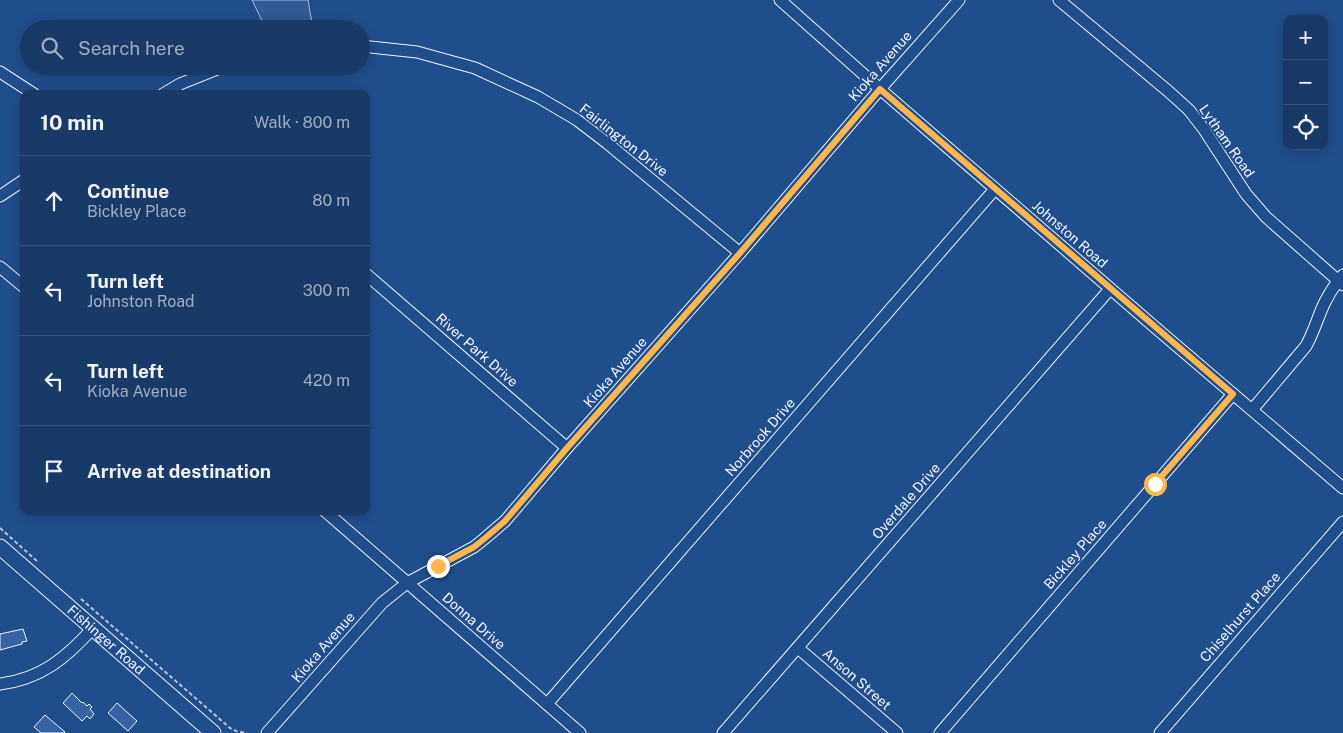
<!DOCTYPE html>
<meta charset="utf-8">
<style>
:root{--surface:#173a69;--page:#20416f;--text:#f1f3f6;--muted:#9eadc0;--line:#36547d}
body{margin:0;font-family:"Public Sans",sans-serif;background:var(--page);color:var(--text)}
.controls{position:absolute;right:15px;top:15px;display:grid;overflow:hidden;border-radius:10px;box-shadow:0 2px 12px #0003}
.controls button{width:45px;height:45px;display:grid;place-items:center;padding:0;border:0;border-bottom:1px solid var(--line);background:var(--surface);color:var(--text);font:25px sans-serif}
.stop{position:absolute;width:15px;height:15px;margin:-11px;border:4px solid #ffb74d;border-radius:50%;background:#fff}
.stop.end{background:#ffb74d;border-color:#fff;box-shadow:0 1px 5px #0008}
.list{margin:0;padding:0;list-style:none}
h2{display:flex;justify-content:space-between;align-items:center;height:65px;margin:0;padding:0 20px;font-size:21px}
h2 small{font-size:16px;font-weight:400;color:var(--muted)}
.list li{display:grid;grid-template-columns:32px 1fr auto;gap:15px;align-items:center;box-sizing:border-box;height:90px;padding:0 20px;border-top:1px solid var(--line)}
.list b{display:block;font-size:19px;white-space:nowrap}
.list p{margin:0;font-size:16px;white-space:nowrap;color:var(--muted)}
.list em{font-size:16px;font-style:normal;color:var(--muted)}
.icon{flex:none;width:28px;height:28px;fill:none;stroke:currentColor;stroke-width:2;stroke-linecap:round;stroke-linejoin:round}
.map{position:relative;flex:none;width:1343px;height:733px;overflow:hidden}
.search{position:absolute;background:var(--surface);box-shadow:0 2px 12px #0003;left:20px;top:20px;width:350px;height:55px;display:flex;align-items:center;gap:12px;box-sizing:border-box;padding:0 18px;border-radius:28px;color:var(--muted);font-size:19px}
.panel{position:absolute;background:var(--surface);box-shadow:0 2px 12px #0003;left:20px;top:90px;width:350px;height:425px;border-radius:10px}
.map>svg:first-child{display:block}
</style>
<div class="map">
<svg width="1343" height="733" viewBox="0 0 1343 733">
<rect width="100%" height="100%" fill="#1f4e8c"/>
<path fill="#305b95" stroke="#a8bbd7" d="M 252,0 L 308,0 L 313,29 L 266,29 Z"/>
<g fill="#3563a3" stroke="#f2f6ff">
<path d="M 23,629 L 27,641 L 22,642 L 22,644 L 0,650 L 0,634 Z"/>
<path d="M 72,693 L 82,703 L 83,702 L 87,706 L 89,704 L 92,707 L 90,709 L 94,714 L 90,719 L 87,716 L 82,721 L 63,703 Z"/>
<path d="M 117,703 L 137,721 L 128,731 L 108,713 Z"/>
<path d="M 45,715 L 65,732 L 64,733 L 41,733 L 34,727 Z"/>
</g>
<g fill="none" stroke-linecap="round" stroke-linejoin="round">
<defs>
<g id="minor">
<path d="M 780,0 L 880,89 L 1157,329 L 1343,488"/>
<path d="M 1059,0 L 1168,91 L 1189,110 L 1203,128 L 1246,194 L 1266,217 L 1343,285"/>
<path d="M 361,46 L 417,52 L 475,68 L 538,97 L 577,120 L 607,143 L 740,253"/>
<path d="M 0,72 L 34,94"/>
<path d="M 163,94 L 180,84 L 225,66"/>
<path d="M 0,196 L 24,180"/>
<path d="M 0,267 L 24,287"/>
<path d="M 366,274 L 567,448"/>
<path d="M 1252,410 L 1306,346 C 1314,332 1318,316 1325,302 C 1330,292 1336,283 1343,275"/>
<path d="M 325,511 L 580,733"/>
<path d="M 798,648 L 897,733"/>
<path d="M 0,684 C 41,679 66,658 93,628"/>
<path d="M 547,704 L 995,189"/>
<path d="M 267,733 L 382,603 L 407,583 L 474,547 L 484,539 L 505,521 L 567,448 L 740,253 L 880,89 L 959,0"/>
<path d="M 723,733 L 1110,289"/>
<path d="M 940,733 L 1233,394"/>
<path d="M 1160,733 L 1343,522"/>
</g>
<g id="major">
<path id="s1" d="M 0,547 L 213,733"/>
</g>
</defs>
<use href="#minor" stroke="#f2f6ff" stroke-width="13"/>
<use href="#major" stroke="#f2f6ff" stroke-width="17"/>
<g stroke="#b3c4dc" stroke-width="2" stroke-dasharray="4 2.5" stroke-linecap="butt">
<path d="M 0,528 L 38,562"/>
<path d="M 81,599 L 230,728 L 236,731 L 247,733"/>
</g>
<use href="#minor" stroke="#1f4e8c" stroke-width="11"/>
<use href="#major" stroke="#1f4e8c" stroke-width="15"/>
</g>
<g fill="none" stroke-linecap="round" stroke-linejoin="round">
<path stroke="#ffb74d" stroke-width="6" d="M 438,566 L 474,547 L 484,539 L 505,521 L 567,448 L 740,253 L 880,89 L 1233,394 L 1155,484"/>
</g>
<g text-anchor="middle" dominant-baseline="central" stroke-width="4" stroke-linejoin="round" paint-order="stroke">
<g font-size="14" fill="#f2f6ff" stroke="#1f4e8c">
<text transform="translate(880 66) rotate(-49)">Kioka Avenue</text>
<text transform="translate(624 140) rotate(38)">Fairlington Drive</text>
<text transform="translate(1227 141) rotate(55)">Lytham Road</text>
<text transform="translate(1070 234) rotate(41)">Johnston Road</text>
<text transform="translate(477 350) rotate(41)">River Park Drive</text>
<text transform="translate(615 372) rotate(-49)">Kioka Avenue</text>
<text transform="translate(760 437) rotate(-49)">Norbrook Drive</text>
<text transform="translate(906 501) rotate(-49)">Overdale Drive</text>
<text transform="translate(1075 554) rotate(-49)">Bickley Place</text>
<text transform="translate(1240 617) rotate(-49)">Chiselhurst Place</text>
<text transform="translate(474 621) rotate(41)">Donna Drive</text>
<text stroke="none"><textPath href="#s1" startOffset="141">Fishinger Road</textPath></text>
<text transform="translate(323 647) rotate(-49)">Kioka Avenue</text>
<text transform="translate(857 679) rotate(41)">Anson Street</text>
</g>
</g>
</svg>
<div class="controls">
<button>+</button>
<button>−</button>
<button><svg class="icon" aria-label="locate" viewBox="0 0 24 24"><circle cx="12" cy="12" r="6"/><path d="M12 2v4M12 18v4M2 12h4M18 12h4"/></svg></button>
</div>
<div class="stop" style="left:1155px;top:484px"></div>
<div class="stop end" style="left:438px;top:566px"></div>
<div class="search"><svg class="icon" aria-label="search" viewBox="0 0 24 24"><circle cx="10" cy="10" r="6"/><path d="M15 15l6 6"/></svg>Search here</div>
<section class="panel">
<h2>10 min<small>Walk · 800 m</small></h2>
<ul class="list">
<li><svg class="icon" aria-label="ahead" viewBox="0 0 24 24"><path d="M12 20V5M6 11l6-6 6 6"/></svg><div><b>Continue</b><p>Bickley Place</p></div><em>80 m</em></li>
<li><svg class="icon" aria-label="left" viewBox="0 0 24 24"><path d="M17 20v-9H6M10 6l-5 5 5 5"/></svg><div><b>Turn left</b><p>Johnston Road</p></div><em>300 m</em></li>
<li><svg class="icon" aria-label="left" viewBox="0 0 24 24"><path d="M17 20v-9H6M10 6l-5 5 5 5"/></svg><div><b>Turn left</b><p>Kioka Avenue</p></div><em>420 m</em></li>
<li><svg class="icon" aria-label="arrive" viewBox="0 0 24 24"><path d="M6 21V4h12l-3 4 3 4H6"/></svg><div><b>Arrive at destination</b></div></li>
</ul>
</section>
</div>
